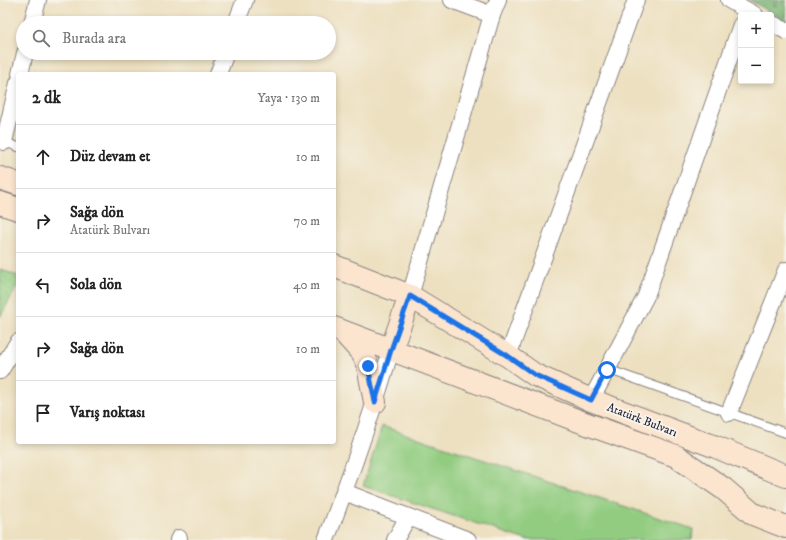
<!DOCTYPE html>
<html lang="tr">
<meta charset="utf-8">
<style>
:root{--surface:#fff;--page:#f6f6f6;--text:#222;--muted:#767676;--line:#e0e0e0}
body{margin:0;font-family:"IM FELL DW Pica",serif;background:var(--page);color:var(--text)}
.controls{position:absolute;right:12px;top:12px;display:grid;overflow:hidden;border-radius:4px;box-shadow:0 2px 6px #0003}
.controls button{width:36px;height:36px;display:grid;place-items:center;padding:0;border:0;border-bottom:1px solid var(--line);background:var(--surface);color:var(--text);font:20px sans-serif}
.stop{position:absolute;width:12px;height:12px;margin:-9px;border:3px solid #1a73e8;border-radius:50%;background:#fff}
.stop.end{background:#1a73e8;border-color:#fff;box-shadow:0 1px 4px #0008}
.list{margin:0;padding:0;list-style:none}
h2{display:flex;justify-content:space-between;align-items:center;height:52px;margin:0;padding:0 16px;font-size:17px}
h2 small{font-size:13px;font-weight:400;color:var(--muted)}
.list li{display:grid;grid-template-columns:26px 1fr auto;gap:12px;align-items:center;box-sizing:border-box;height:64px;padding:0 16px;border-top:1px solid var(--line)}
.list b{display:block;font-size:15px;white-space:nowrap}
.list p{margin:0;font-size:13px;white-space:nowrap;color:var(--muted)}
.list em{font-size:13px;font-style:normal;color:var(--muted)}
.icon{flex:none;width:22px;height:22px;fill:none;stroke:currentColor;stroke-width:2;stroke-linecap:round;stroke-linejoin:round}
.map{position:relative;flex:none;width:786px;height:540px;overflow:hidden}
.search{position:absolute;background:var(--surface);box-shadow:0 2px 6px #0003;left:16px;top:16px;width:320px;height:44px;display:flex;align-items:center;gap:10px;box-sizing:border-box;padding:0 14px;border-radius:22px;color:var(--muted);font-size:15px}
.panel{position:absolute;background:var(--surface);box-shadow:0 2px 6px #0003;left:16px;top:72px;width:320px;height:372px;border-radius:4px}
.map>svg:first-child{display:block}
</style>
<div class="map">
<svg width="786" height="540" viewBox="0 0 786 540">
<defs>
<pattern id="grass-dots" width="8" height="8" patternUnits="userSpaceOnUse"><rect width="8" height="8" fill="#91cc80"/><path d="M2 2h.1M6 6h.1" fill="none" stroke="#7daf70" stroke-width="1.8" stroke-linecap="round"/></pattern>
<pattern id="forest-firs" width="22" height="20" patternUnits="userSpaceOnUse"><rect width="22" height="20" fill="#74b06e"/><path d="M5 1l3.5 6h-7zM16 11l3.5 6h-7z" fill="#5f8f5c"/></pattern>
</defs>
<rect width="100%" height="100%" fill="#f7f3e8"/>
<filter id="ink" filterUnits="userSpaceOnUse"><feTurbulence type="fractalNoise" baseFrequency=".025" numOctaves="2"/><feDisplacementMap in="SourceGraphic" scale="8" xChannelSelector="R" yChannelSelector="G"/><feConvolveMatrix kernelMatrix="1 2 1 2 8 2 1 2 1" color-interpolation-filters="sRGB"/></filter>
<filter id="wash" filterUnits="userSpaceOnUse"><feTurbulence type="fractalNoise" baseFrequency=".012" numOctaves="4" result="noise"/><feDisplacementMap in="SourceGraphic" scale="16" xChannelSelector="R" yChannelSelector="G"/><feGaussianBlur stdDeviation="0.9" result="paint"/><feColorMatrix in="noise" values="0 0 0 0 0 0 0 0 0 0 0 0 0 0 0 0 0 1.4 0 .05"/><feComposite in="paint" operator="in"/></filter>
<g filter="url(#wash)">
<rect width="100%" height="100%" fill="#ede0c0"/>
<path fill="url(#grass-dots)" stroke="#5a775e" d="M 0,269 L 18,276 L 18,285 L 0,317 Z"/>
<path fill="url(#forest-firs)" stroke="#4b6954" d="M 749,0 L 786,0 L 786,21 Z"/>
<path fill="#91cc80" stroke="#5a775e" d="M 382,426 L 693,529 L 692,540 L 526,540 L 363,486 Z"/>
</g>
<g filter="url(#ink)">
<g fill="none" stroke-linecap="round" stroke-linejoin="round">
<defs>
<g id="lane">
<path d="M 2,141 L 18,147"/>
<path d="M 607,369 L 786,433"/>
</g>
<g id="street">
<path d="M 452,0 L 492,15"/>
<path d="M 729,0 L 755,15"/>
<path d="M 32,23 L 38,0"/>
<path d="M 236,23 L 245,0"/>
<path d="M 771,23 L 786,31"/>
<path d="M 20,74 L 25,53"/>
<path d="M 218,74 L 226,53"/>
<path d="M 4,142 L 18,83"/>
<path d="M 410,296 L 492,15 L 498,0"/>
<path d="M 508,356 L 636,0"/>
<path d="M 0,371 L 18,342"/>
<path d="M 591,400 L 646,296 L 741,25"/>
<path d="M 729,413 L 786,270"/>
<path d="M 344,492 L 468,540"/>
<path d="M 178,540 L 179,538"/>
<path d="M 326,540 C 350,477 372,414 391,350"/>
<path d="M 395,540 L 408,517"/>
</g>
<g id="secondary">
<path d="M 0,178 L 18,184"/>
<path d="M 0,203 L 18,209"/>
<path d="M 334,266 L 410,296 L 508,356 L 535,375 L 591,400 L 716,447 L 786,476"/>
<path d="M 334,328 L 579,421 L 676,456 L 724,489 L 753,514 L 786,527"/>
<path d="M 345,334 L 363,354 L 368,366 L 375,402"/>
<path d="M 391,350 L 410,296"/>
</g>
</defs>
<use href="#lane" stroke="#88817e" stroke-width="10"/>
<use href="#street" stroke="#88817e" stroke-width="18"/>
<use href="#secondary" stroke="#88817e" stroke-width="24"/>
<use href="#lane" stroke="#fff" stroke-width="8"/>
<use href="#street" stroke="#fff" stroke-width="16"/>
<use href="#secondary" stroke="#fbe5cf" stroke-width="22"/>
</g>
</g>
<g fill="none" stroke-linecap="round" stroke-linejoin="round" filter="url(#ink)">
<path stroke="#1a73e8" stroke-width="5" d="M 368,366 L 375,402 L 391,350 L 410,296 L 508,356 L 535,375 L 591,400 L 607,370"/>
</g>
<g text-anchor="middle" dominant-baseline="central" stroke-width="4" stroke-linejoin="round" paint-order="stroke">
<g font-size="12" fill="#22223b" stroke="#f7f3e8">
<text transform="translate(642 420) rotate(21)">Atatürk Bulvarı</text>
</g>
</g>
</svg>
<div class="controls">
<button>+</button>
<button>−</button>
</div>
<div class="stop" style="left:607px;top:370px"></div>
<div class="stop end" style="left:368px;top:366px"></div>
<div class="search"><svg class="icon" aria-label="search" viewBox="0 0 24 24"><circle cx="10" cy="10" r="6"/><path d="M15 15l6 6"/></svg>Burada ara</div>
<section class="panel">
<h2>2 dk<small>Yaya · 130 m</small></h2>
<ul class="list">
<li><svg class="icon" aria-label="ahead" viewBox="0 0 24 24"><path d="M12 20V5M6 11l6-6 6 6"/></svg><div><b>Düz devam et</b></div><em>10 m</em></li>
<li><svg class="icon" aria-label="right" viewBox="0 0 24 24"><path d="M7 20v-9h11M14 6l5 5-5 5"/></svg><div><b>Sağa dön</b><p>Atatürk Bulvarı</p></div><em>70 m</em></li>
<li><svg class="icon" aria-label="left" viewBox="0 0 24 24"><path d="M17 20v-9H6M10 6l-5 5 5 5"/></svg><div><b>Sola dön</b></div><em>40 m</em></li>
<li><svg class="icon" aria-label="right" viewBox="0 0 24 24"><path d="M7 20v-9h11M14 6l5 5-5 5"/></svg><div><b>Sağa dön</b></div><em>10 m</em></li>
<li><svg class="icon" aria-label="arrive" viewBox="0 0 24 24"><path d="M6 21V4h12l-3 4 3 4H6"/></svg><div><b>Varış noktası</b></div></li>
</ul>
</section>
</div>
